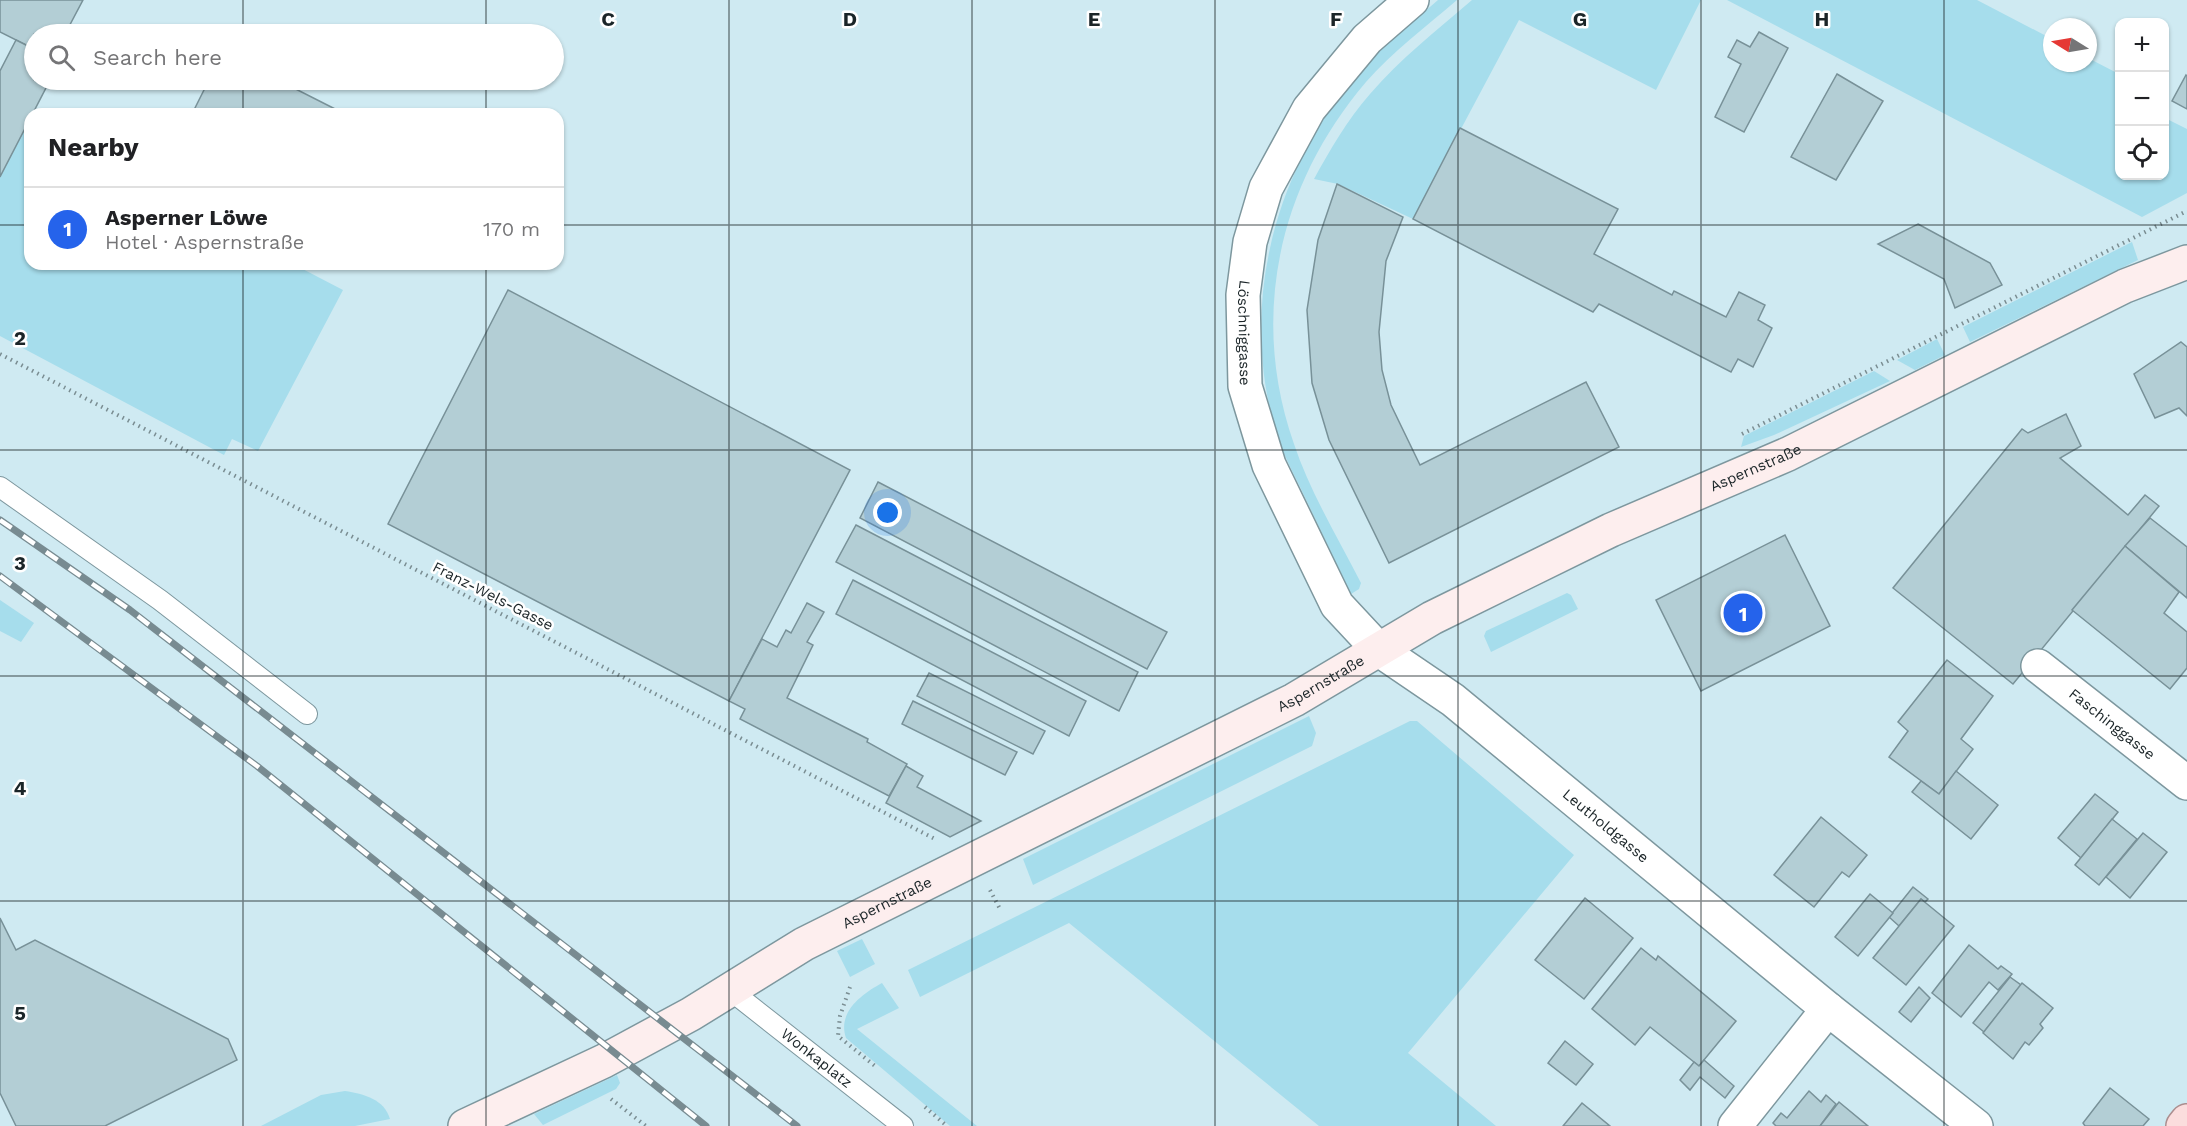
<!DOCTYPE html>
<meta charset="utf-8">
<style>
:root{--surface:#fff;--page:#f6f6f6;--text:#202124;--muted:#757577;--line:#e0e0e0;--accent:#2563eb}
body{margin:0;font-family:"Work Sans",sans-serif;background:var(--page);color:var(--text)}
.controls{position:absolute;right:18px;top:18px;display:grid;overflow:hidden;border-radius:12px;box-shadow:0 2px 4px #0004}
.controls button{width:54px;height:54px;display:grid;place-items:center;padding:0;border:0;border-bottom:2px solid var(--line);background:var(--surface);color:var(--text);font:30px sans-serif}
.compass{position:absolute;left:2043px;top:18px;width:54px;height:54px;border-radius:50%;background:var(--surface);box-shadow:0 2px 4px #0004;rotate:281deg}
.you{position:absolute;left:888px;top:513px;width:21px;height:21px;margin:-15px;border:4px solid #fff;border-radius:50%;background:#1a73e8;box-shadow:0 0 0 9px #1a73e833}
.badge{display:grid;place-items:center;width:39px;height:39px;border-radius:50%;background:var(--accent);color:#fff;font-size:20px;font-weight:700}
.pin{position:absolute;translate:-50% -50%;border:3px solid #fff;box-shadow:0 2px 6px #0006}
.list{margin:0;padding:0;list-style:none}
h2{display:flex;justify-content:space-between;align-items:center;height:78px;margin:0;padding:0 24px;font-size:26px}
h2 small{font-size:20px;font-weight:400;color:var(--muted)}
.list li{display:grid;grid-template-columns:39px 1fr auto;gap:18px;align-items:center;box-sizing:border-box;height:84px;padding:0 24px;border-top:2px solid var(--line)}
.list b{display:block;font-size:22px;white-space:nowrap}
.list p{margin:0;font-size:20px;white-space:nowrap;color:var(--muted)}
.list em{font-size:20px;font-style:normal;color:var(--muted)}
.icon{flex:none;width:33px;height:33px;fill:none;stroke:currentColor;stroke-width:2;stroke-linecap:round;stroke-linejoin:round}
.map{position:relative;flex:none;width:2187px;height:1126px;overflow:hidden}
.search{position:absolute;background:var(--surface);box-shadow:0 2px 4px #0004;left:24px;top:24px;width:540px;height:66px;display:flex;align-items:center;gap:15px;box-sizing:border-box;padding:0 21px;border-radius:33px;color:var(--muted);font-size:22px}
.panel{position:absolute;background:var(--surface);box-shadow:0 2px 4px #0004;left:24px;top:108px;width:540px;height:162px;border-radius:18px}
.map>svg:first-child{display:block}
</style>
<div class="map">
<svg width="2187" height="1126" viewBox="0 0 2187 1126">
<rect width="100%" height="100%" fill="#cfeaf2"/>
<g fill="#a6ddec">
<path d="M 1438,0 L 1457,0 C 1427,26 1392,52 1366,82 C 1279,184 1249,316 1294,444 C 1310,492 1338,538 1361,583 L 1359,589 L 1351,594 C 1334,558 1317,523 1300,487 C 1291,469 1281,449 1275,429 C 1240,305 1273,175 1355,76 C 1378,48 1411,24 1438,0 Z"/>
<path d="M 1472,0 L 1701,0 L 1656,90 L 1519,20 L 1413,219 L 1338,184 L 1314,179 C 1330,150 1347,120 1370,94 C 1400,59 1437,30 1472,0 Z"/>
<path d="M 1727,0 L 1977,0 L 2052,39 L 2052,63 L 2088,63 L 2088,58 L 2119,74 L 2120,176 L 2164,176 L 2165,118 L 2187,129 L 2187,193 L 2142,217 Z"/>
<path d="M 23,132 L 30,135 L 30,264 L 293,264 L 343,290 L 258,451 L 232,439 L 224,455 L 0,336 L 0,177 Z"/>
<path d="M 2132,242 L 2138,260 L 1970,342 L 1963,327 Z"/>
<path d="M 1937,339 L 1945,355 L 1915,370 L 1897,360 Z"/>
<path d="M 1874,371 L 1890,381 L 1774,435 L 1741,447 L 1744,436 Z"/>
<path d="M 1567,593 L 1571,595 L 1578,609 L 1491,652 L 1484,636 L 1486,631 Z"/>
<path d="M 0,600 L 34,623 L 21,642 L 0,631 Z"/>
<path d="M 1309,716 L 1316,733 L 1312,746 L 1033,885 L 1023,859 Z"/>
<path d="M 1410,721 L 1417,721 L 1574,855 L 1408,1053 L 1496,1126 L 1319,1126 L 1069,923 L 920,997 L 908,970 Z"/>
<path d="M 862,939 L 875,964 L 850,977 L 837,951 Z"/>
<path d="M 882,983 L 899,1008 L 857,1029 L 977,1126 L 950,1126 L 846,1038 C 837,1012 862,994 882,983 Z"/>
<path d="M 617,1075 L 620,1083 L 616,1089 L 543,1125 L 534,1114 Z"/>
<path d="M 345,1091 C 364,1094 384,1099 390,1119 L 355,1126 L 261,1126 L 321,1095 Z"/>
</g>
<g fill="#b3ced5" stroke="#789198" stroke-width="1.5">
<path d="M 0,0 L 83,0 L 65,34 L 34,34 L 34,49 L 0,32 Z"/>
<path d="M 1759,32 L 1788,48 L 1744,132 L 1715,117 L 1741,64 L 1728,57 L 1737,40 L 1750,47 Z"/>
<path d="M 16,40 L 34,49 L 34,80 L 49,82 L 0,177 L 0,71 Z"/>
<path d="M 1837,74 L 1883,101 L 1836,180 L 1791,157 Z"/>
<path d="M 2186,75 L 2187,76 L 2187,109 L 2172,101 Z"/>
<path d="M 209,80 L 221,84 L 223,80 L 278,80 L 345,114 L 192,114 Z"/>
<path d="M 1460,128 L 1618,209 L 1594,254 L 1672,295 L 1674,291 L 1726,317 L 1739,292 L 1765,305 L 1758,320 L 1772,328 L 1753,367 L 1738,359 L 1731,372 L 1599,304 L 1593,312 L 1413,219 Z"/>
<path d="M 1337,184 L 1403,217 L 1386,261 L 1379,332 L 1382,370 L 1391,405 L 1420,465 L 1586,382 L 1619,447 L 1389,563 L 1329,440 L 1312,383 L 1307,310 L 1318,240 Z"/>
<path d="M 1918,224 L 1990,263 L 2002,285 L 1955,308 L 1944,279 L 1878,244 Z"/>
<path d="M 508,290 L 850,470 L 729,701 L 388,524 Z"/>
<path d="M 2181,342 L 2187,347 L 2187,416 L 2179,408 L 2155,418 L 2134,374 Z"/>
<path d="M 2066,414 L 2081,446 L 2060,458 L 2128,515 L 2145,495 L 2159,506 L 2013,684 L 1893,588 L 2022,429 L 2028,433 Z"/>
<path d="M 878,482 L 1167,632 L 1147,669 L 860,518 Z"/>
<path d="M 2150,518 L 2187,547 L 2187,598 L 2125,546 Z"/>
<path d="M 856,525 L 1138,672 L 1119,711 L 836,562 Z"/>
<path d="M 1785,535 L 1830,626 L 1701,691 L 1656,600 Z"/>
<path d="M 2125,546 L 2179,592 L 2164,613 L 2187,632 L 2187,668 L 2170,689 L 2072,610 Z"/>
<path d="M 853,580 L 1086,701 L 1069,736 L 836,614 Z"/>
<path d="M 807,603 L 824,612 L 807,642 L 813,645 L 787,698 L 868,739 L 867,742 L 907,764 L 889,796 L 740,719 L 745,709 L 729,701 L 762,639 L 777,647 L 786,630 L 791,633 Z"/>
<path d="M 1947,660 L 1993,696 L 1961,739 L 1973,749 L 1939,794 L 1889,757 L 1908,731 L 1898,722 Z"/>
<path d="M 929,673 L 1045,731 L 1033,754 L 917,696 Z"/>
<path d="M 913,701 L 1017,752 L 1005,775 L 902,724 Z"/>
<path d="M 906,766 L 923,776 L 917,787 L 981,821 L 950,837 L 886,803 Z"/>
<path d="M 1956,771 L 1998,805 L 1971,839 L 1912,792 L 1921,781 L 1939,794 Z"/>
<path d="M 2095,794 L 2118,812 L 2081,858 L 2058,838 Z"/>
<path d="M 1821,817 L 1867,855 L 1849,877 L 1842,872 L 1814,907 L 1774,875 Z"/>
<path d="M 2112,819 L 2137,839 L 2099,885 L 2075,865 Z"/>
<path d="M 2143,833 L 2167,852 L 2130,898 L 2106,877 Z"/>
<path d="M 1913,887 L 1928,899 L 1925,902 L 1921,899 L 1899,926 L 1889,917 Z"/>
<path d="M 1870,894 L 1893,913 L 1858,956 L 1835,937 Z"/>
<path d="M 1585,898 L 1633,938 L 1584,999 L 1535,960 Z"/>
<path d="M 1921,899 L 1954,926 L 1906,985 L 1873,958 Z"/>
<path d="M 0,918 L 16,950 L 35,940 L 228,1039 L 237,1060 L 105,1126 L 16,1126 L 0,1093 Z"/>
<path d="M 1969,945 L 1998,969 L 2001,966 L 2012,974 L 1998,990 L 1989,982 L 1961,1017 L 1932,993 Z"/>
<path d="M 1641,948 L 1656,960 L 1658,956 L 1736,1021 L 1699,1066 L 1650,1027 L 1635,1045 L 1592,1009 Z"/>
<path d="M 2010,977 L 2021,985 L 1984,1032 L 1973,1023 Z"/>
<path d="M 2022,983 L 2053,1008 L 2040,1024 L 2043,1028 L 2029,1045 L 2025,1042 L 2013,1059 L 1983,1033 Z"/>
<path d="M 1919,987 L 1930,998 L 1911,1022 L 1899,1012 Z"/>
<path d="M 1565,1041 L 1593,1064 L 1576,1085 L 1548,1063 Z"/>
<path d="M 1704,1060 L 1734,1086 L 1725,1098 L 1700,1077 L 1690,1090 L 1680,1080 L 1694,1062 L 1699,1066 Z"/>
<path d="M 2110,1088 L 2149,1119 L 2143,1126 L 2085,1126 L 2083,1123 Z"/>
<path d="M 1809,1091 L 1821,1102 L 1826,1095 L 1836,1104 L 1820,1126 L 1776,1126 L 1773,1123 L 1781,1113 L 1787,1118 Z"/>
<path d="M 1839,1102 L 1868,1126 L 1820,1126 Z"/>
<path d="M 1582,1103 L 1610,1126 L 1563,1126 Z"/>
</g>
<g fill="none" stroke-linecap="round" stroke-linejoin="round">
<defs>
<g id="lane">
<path d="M 0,487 L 160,600 L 307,714"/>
<path id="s1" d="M 730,990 L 903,1126"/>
</g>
<g id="street">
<path id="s2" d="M 1412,0 L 1367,39 L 1309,109 L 1266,188 L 1250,242 L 1243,295 L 1245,386 L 1269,465 L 1337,605 L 1378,649 L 1453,700 L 1828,1009 L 1976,1126"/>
<path id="s3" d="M 2038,666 L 2187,783"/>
<path d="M 1735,1126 L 1828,1009"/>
</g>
<g id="secondary">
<path id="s4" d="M 465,1126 L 604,1061 L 691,1014 L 804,944 L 1294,700 L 1432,618 L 1611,530 L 1788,454 L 2125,286 L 2187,262"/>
</g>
<path id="primary" d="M 2183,1126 L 2187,1121"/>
</defs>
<use href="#lane" stroke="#7d979e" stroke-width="22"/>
<use href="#street" stroke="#7d979e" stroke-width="36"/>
<use href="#secondary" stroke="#7d979e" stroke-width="36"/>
<use href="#primary" stroke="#ab8e8f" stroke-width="36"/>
<g stroke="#7a8d92" stroke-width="4" stroke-dasharray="1.5 4.5" stroke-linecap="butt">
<path d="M 0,354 L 937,840"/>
<path d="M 1742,434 L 2187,211"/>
<path d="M 990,890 L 1000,909"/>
<path d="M 850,987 L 840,1016 L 838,1036 L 875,1066"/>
<path d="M 611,1099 L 646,1126"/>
<path d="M 925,1107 L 947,1126"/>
</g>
<use href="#lane" stroke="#fff" stroke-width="20"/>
<use href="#street" stroke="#fff" stroke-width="33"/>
<use href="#secondary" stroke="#fdeeee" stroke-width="33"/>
<use href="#primary" stroke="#fbdddd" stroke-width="33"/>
<defs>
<g id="rail">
<path d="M 0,520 L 130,610 L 797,1126"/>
<path d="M 0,576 L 257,766 L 706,1126"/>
</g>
</defs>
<use href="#rail" stroke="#788b91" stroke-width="7"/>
<use href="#rail" stroke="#fff" stroke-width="4.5" stroke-dasharray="14" stroke-linecap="butt"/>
</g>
<path fill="none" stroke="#1b2528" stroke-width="1.5" stroke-opacity="0.55" d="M 243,0 L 243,34M 486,0 L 486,34M 729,0 L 729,1126M 972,0 L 972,1126M 1215,0 L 1215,1126M 1458,0 L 1458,1126M 1701,0 L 1701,1126M 1944,0 L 1944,1126M 243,80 L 243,114M 486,80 L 486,114M 0,225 L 30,225M 558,225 L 2187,225M 243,264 L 243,1126M 486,264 L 486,1126M 0,450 L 2187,450M 0,676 L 2187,676M 0,901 L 2187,901"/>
<g text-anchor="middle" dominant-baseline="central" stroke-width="5" stroke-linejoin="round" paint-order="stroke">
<g font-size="15" fill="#1b2528" stroke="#fff">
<text stroke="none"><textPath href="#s2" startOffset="388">Löschniggasse</textPath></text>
<text stroke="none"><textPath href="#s4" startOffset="1450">Aspernstraße</textPath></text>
<text transform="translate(493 596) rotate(27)">Franz-Wels-Gasse</text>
<text stroke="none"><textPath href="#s4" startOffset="964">Aspernstraße</textPath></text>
<text stroke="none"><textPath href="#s3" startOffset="94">Faschinggasse</textPath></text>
<text stroke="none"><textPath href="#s2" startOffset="1028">Leutholdgasse</textPath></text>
<text stroke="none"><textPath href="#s4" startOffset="478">Aspernstraße</textPath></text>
<text stroke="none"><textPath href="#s1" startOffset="110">Wonkaplatz</textPath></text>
</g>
</g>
<g font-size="20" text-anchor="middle" font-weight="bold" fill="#1b2528" stroke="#fff" stroke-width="5" stroke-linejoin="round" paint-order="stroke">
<text x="608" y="26">C</text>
<text x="850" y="26">D</text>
<text x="1094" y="26">E</text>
<text x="1336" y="26">F</text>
<text x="1580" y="26">G</text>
<text x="1822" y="26">H</text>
<text x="20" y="345">2</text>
<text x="20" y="570">3</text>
<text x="20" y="795">4</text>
<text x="20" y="1020">5</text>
</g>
</svg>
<div class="controls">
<button>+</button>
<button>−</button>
<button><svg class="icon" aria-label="locate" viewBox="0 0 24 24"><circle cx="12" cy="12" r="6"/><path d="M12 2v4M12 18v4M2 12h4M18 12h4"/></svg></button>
</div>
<svg class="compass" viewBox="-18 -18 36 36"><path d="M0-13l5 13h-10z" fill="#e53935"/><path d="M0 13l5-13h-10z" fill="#757577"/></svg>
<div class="you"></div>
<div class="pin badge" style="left:1743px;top:613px">1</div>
<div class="search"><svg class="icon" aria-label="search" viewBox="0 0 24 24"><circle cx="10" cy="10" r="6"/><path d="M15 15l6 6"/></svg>Search here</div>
<section class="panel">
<h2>Nearby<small></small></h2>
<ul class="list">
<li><span class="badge">1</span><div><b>Asperner Löwe</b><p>Hotel · Aspernstraße</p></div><em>170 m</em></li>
</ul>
</section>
</div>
